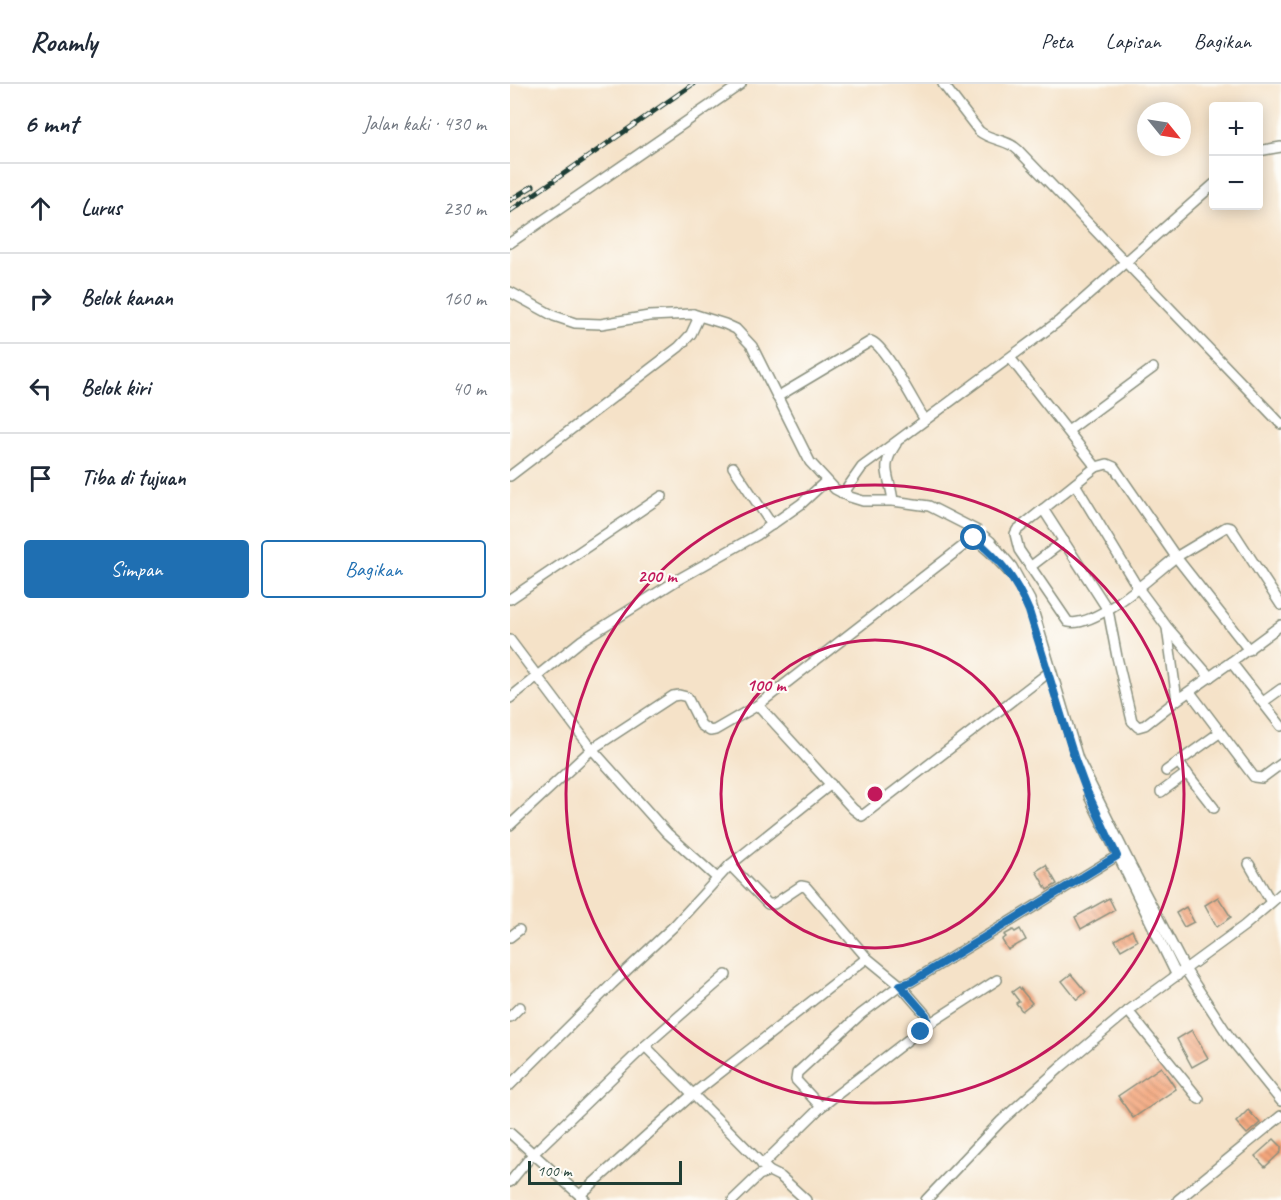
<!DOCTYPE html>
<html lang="id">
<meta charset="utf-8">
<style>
:root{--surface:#fff;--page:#f2f2f3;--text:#1f2937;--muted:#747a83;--line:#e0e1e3;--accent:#1f6fb2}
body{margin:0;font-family:Caveat,sans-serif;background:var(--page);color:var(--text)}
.controls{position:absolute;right:18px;top:18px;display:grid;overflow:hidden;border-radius:6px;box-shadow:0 3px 15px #0003}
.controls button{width:54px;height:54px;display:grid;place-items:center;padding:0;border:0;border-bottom:2px solid var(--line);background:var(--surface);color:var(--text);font:30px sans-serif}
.compass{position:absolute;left:627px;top:18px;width:54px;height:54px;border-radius:50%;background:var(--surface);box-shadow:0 3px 15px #0003;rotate:120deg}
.scale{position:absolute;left:18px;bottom:15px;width:154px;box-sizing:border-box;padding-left:6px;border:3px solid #1f3d34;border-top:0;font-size:16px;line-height:21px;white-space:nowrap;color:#1f3d34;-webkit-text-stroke:4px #fdfcf7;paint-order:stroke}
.stop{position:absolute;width:18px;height:18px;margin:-14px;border:4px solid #1f6fb2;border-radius:50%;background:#fff}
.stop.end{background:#1f6fb2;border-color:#fff;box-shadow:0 2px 6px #0008}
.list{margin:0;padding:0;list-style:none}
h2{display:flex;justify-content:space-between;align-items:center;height:78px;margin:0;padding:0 24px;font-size:26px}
h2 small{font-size:20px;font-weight:400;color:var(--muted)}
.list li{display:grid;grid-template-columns:39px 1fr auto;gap:18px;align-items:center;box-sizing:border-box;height:90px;padding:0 24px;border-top:2px solid var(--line)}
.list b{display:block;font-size:22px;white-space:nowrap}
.list em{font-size:20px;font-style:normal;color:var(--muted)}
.actions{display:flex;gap:12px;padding:18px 24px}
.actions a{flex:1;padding:14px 0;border:2px solid var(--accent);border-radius:6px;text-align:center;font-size:21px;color:var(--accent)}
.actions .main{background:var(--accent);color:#fff}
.icon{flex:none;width:33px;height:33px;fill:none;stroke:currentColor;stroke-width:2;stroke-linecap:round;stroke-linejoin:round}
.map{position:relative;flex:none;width:771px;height:1116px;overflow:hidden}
header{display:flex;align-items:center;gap:36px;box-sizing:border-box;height:84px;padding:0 30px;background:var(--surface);border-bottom:2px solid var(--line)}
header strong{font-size:28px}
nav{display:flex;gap:33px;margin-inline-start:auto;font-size:21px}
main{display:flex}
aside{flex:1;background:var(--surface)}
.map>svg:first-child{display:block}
</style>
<header>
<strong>Roamly</strong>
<nav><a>Peta</a><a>Lapisan</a><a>Bagikan</a></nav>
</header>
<main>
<aside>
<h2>6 mnt<small>Jalan kaki · 430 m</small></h2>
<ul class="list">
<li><svg class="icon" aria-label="ahead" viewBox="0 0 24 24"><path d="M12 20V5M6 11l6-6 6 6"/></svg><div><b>Lurus</b></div><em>230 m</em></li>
<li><svg class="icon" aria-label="right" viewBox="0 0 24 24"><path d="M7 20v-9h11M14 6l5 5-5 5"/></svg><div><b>Belok kanan</b></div><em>160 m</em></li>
<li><svg class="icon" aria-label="left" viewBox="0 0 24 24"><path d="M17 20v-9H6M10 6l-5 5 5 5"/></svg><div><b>Belok kiri</b></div><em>40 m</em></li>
<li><svg class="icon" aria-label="arrive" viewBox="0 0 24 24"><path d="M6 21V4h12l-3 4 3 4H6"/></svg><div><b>Tiba di tujuan</b></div></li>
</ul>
<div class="actions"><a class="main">Simpan</a><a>Bagikan</a></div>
</aside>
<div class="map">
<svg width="771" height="1116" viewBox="0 0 771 1116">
<defs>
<pattern id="building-back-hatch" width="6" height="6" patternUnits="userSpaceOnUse" patternTransform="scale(1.5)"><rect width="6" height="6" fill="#f4a67b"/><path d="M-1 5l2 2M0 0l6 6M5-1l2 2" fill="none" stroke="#c58866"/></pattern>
</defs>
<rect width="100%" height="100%" fill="#fdfcf7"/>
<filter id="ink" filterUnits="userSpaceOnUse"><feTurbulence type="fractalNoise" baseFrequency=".0167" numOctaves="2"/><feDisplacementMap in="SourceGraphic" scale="12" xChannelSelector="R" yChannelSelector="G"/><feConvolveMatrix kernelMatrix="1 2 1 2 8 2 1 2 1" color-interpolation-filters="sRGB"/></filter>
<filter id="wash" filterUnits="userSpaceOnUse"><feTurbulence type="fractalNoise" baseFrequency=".008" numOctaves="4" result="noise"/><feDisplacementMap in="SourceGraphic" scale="24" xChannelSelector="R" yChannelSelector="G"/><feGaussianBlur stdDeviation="1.35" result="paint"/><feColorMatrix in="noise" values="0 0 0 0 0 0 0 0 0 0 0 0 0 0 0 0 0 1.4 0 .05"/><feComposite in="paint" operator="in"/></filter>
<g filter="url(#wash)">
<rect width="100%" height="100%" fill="#f5e2c8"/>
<g id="blocks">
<g fill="url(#building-back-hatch)">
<path d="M 536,781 L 547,800 L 537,806 L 526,787 Z"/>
<path d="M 708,813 L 721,833 L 707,843 L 695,821 Z"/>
<path d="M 599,814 L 605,826 L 571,845 L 565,833 Z"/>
<path d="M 676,823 L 684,838 L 674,843 L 666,829 Z"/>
<path d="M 510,845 L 516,856 L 498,866 L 492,856 L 496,853 L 494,851 L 503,846 L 505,848 Z"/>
<path d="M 622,846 L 627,857 L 611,866 L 605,856 Z"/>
<path d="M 561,890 L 576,908 L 567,916 L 552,897 Z"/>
<path d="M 509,903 L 522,919 L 512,927 L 506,919 L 509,917 L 502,908 Z"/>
<path d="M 682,946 L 698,974 L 682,983 L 667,955 Z"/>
<path d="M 651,983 L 666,1005 L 623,1034 L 608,1012 Z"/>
<path d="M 738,1026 L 750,1039 L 737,1050 L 726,1038 Z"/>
<path d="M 764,1055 L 771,1062 L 771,1068 L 755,1083 L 745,1072 Z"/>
</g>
</g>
</g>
<g filter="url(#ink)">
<use href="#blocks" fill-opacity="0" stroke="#8a907e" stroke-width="1.5"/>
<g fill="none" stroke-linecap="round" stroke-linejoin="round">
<defs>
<g id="minor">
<path d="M 433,0 L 469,47 C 481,57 497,55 508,66 L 771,340"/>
<path d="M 748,67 L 771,63"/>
<path d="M 0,159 L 231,0"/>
<path d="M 0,208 L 44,232 L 65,239 L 91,240 L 139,232 L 183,230 L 215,240 L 226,245 L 242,262 L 300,378 L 325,405 L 340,413 L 353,417 L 383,417 L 419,422 L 468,447 L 480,457 L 502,483 L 520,516 L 568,675 L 621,782 L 675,885 L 720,954 L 771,1017"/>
<path d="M 501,275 L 586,383"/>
<path d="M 267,313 L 361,257 C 375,261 405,321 415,336"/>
<path d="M 558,347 L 643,284"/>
<path d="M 597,380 L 604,383 L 666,473 C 644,490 586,545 558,538 L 509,466 L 505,450 L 507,446 L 586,383 Z"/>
<path d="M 223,383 L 262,441"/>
<path d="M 0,392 L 169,263 L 181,250 L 188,235 L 183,230"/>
<path d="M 565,400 L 628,504 L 657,543 L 700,593"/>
<path d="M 333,410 L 352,383 L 549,237 L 704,100"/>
<path d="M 383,417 C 380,391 369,385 386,360"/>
<path d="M 533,425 L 598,526 L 607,573 L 622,637 L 628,643 L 635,641 L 667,616 L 721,578 L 771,541"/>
<path d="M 464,454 L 481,469 L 499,488"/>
<path d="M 520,483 L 554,457"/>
<path d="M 0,515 L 152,412"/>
<path d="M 657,544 L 667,616"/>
<path d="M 0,556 L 82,665 L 157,749 L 207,794"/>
<path d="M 739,566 L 666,473 L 716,443 L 721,444 L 771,521"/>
<path d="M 721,578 L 771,642"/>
<path d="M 680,608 L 744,693 L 752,694 L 771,680"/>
<path d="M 0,614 L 72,556 L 169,495 L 247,451 L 291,420 L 316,397"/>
<path d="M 753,618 L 771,605"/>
<path d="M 248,621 L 343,725 L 352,732 L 538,589"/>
<path d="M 668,678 L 704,724"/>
<path d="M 656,687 L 709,649"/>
<path d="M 651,708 L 677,689"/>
<path d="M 579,712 L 667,892"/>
<path d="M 0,741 L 82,665 L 163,612 L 169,611 L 177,613 L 191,641 L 200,647 L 205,646 L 248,621 L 466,452"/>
<path d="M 739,780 L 761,818"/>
<path d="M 220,781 L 258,820 L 264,820 L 291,802 L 296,803 L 357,874 L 390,901 L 401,898 L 607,772"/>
<path d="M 0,853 L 9,846"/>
<path d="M 618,927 L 689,1015"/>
<path d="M 0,933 L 10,923"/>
<path d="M 416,942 L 487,896"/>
<path d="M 135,962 L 259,1087"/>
<path d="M 0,1001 L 102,900 L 164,842 L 220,781 L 321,700"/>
<path d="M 0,1049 L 75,1116"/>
<path d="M 252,1081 L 311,1023 L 416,942 L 418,936 L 416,931 L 390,901 L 351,930 L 287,989 L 286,996 L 311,1023"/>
<path d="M 0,1098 L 23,1070 L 135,962 L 216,891"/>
<path d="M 70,1111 L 183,1010 L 357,874"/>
<path d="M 223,1116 L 249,1091 L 259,1087 L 271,1093 L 296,1116"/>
<path d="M 416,1116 L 491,1037 L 552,982 L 618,927 L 734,842 L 771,810"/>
<path d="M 668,1116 L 771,1032"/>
</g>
</defs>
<use href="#minor" stroke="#8a907e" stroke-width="12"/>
<use href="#minor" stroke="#fff" stroke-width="9"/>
<defs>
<g id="rail">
<path d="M 0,116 L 23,102"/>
<path d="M 0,127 L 183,0"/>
</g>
</defs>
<use href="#rail" stroke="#1f3d34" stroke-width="5"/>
<use href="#rail" stroke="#fdfcf7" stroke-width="3" stroke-dasharray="9" stroke-linecap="butt"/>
<defs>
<path id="minor-bridge" d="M 466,452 L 472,447"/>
</defs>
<use href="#minor-bridge" stroke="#8a907e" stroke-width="12" stroke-linecap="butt"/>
<use href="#minor-bridge" stroke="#fff" stroke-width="9"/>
</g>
</g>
<g fill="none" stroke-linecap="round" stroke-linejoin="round" filter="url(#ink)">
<path stroke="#1f6fb2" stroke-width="8" d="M 411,948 C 416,942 419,938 416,931 L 390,901 L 401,898 L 607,772 L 575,703 L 565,676 L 519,527 C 505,494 491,477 464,454"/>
</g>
<g fill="none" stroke="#c2185b" stroke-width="3">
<circle cx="365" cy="710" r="154"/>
<circle cx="365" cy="710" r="309"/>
</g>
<circle cx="365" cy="710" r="9" fill="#c2185b" stroke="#fdfcf7" stroke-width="3"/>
<g font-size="18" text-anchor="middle" font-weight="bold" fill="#c2185b" stroke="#fdfcf7" stroke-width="4.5" stroke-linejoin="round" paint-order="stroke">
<text x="147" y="498">200 m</text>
<text x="256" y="607">100 m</text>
</g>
</svg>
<div class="controls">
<button>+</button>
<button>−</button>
</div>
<svg class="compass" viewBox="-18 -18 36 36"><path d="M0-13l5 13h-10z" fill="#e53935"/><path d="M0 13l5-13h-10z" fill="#747a83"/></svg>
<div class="scale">100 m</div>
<div class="stop" style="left:464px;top:454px"></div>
<div class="stop end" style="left:411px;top:948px"></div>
</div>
</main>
